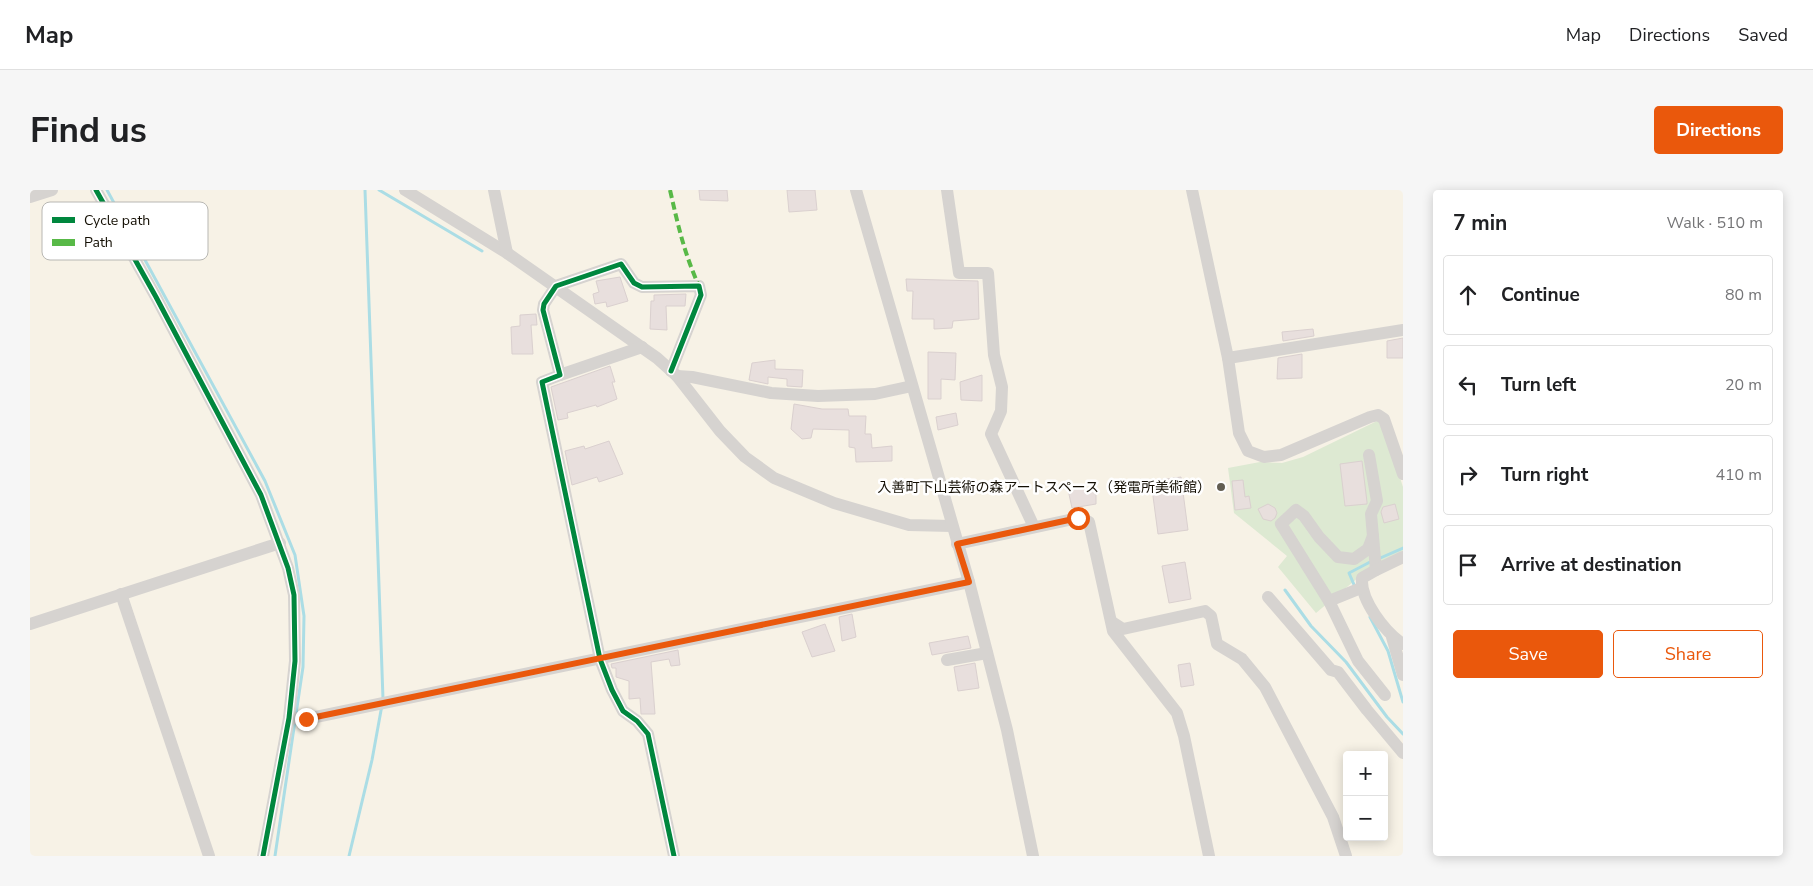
<!DOCTYPE html>
<meta charset="utf-8">
<style>
:root{--surface:#fff;--page:#f6f6f6;--text:#202124;--muted:#757577;--line:#e0e0e0;--accent:#ea580c}
body{margin:0;font-family:"Nunito Sans","Noto Sans JP",sans-serif;background:var(--page);color:var(--text)}
.controls{position:absolute;right:15px;bottom:15px;display:grid;overflow:hidden;border-radius:5px;box-shadow:0 2px 12px #0003}
.controls button{width:45px;height:45px;display:grid;place-items:center;padding:0;border:0;border-bottom:1px solid var(--line);background:var(--surface);color:var(--text);font:25px sans-serif}
.stop{position:absolute;width:15px;height:15px;margin:-11px;border:4px solid #ea580c;border-radius:50%;background:#fff}
.stop.end{background:#ea580c;border-color:#fff;box-shadow:0 1px 5px #0008}
.list{margin:0;padding:0;list-style:none}
h2{display:flex;justify-content:space-between;align-items:center;height:65px;margin:0;padding:0 20px;font-size:21px}
h2 small{font-size:16px;font-weight:400;color:var(--muted)}
.list li{display:grid;grid-template-columns:32px 1fr auto;gap:15px;align-items:center;box-sizing:border-box;height:80px;margin:0 10px 10px;padding:0 10px;border:1px solid var(--line);border-radius:5px}
.list b{display:block;font-size:19px;white-space:nowrap}
.list em{font-size:16px;font-style:normal;color:var(--muted)}
.actions{display:flex;gap:10px;padding:15px 20px}
.actions a{flex:1;padding:11px 0;border:1px solid var(--accent);border-radius:5px;text-align:center;font-size:18px;color:var(--accent)}
.actions .main{background:var(--accent);color:#fff}
.icon{flex:none;width:28px;height:28px;fill:none;stroke:currentColor;stroke-width:2;stroke-linecap:round;stroke-linejoin:round}
.map{position:relative;flex:none;width:1373px;height:666px;overflow:hidden;border-radius:5px}
header{display:flex;align-items:center;gap:30px;box-sizing:border-box;height:70px;padding:0 25px;background:var(--surface);border-bottom:1px solid var(--line)}
header strong{font-size:24px}
nav{display:flex;gap:28px;margin-inline-start:auto;font-size:18px}
.intro{display:flex;align-items:center;justify-content:space-between;box-sizing:border-box;height:120px;padding:0 30px}
h1{margin:0;font-size:35px}
.button{padding:12px 22px;border-radius:5px;background:var(--accent);color:#fff;font-size:18px;font-weight:700}
main{display:flex;gap:30px;padding:0 30px}
aside{flex:1;background:var(--surface);border-radius:5px;box-shadow:0 2px 12px #0003}
.map>svg:first-child{display:block}
</style>
<header>
<strong>Map</strong>
<nav><a>Map</a><a>Directions</a><a>Saved</a></nav>
</header>
<div class="intro"><h1>Find us</h1><a class="button">Directions</a></div>
<main>
<div class="map">
<svg width="1373" height="666" viewBox="0 0 1373 666">
<rect width="100%" height="100%" fill="#f7f2e6"/>
<path fill="#dde9d2" d="M 1347,231 L 1352,233 L 1373,297 L 1373,364 L 1329,387 L 1286,423 L 1248,377 L 1257,366 L 1204,323 L 1198,278 L 1230,272 L 1252,273 L 1273,267 Z"/>
<g fill="none" stroke-linecap="round" stroke-linejoin="round">
<g stroke="#abdde5" stroke-width="3">
<path d="M 77,0 L 235,291 L 265,365 L 274,426 L 273,477 L 266,524"/>
<path d="M 335,0 L 353,509"/>
<path d="M 349,0 L 452,61"/>
<path d="M 1348,369 L 1373,358"/>
<path d="M 1325,397 L 1319,383 L 1342,371"/>
<path d="M 1255,400 L 1281,436 L 1316,472 L 1357,527 L 1373,544"/>
<path d="M 1340,427 L 1358,461 L 1373,512"/>
<path d="M 245,666 L 265,531"/>
<path d="M 319,666 L 342,570 L 352,515"/>
</g>
</g>
<g fill="#e8dfdd" stroke="#dad0cf">
<path d="M 669,0 L 697,0 L 698,11 L 670,10 Z"/>
<path d="M 757,0 L 785,0 L 787,20 L 759,22 Z"/>
<path d="M 590,87 L 598,111 L 577,117 L 576,112 L 565,114 L 563,104 L 569,102 L 566,91 Z"/>
<path d="M 876,89 L 948,91 L 949,129 L 923,131 L 922,138 L 904,139 L 904,129 L 882,129 L 883,101 L 877,101 Z"/>
<path d="M 656,104 L 655,116 L 636,116 L 637,140 L 620,139 L 621,111 L 624,111 L 624,105 Z"/>
<path d="M 506,124 L 507,135 L 501,135 L 503,164 L 482,164 L 481,137 L 490,136 L 490,125 Z"/>
<path d="M 1283,139 L 1284,146 L 1253,151 L 1252,142 Z"/>
<path d="M 1373,148 L 1373,168 L 1357,168 L 1357,151 Z"/>
<path d="M 898,162 L 926,163 L 925,190 L 911,189 L 911,209 L 898,209 Z"/>
<path d="M 1272,164 L 1272,188 L 1247,189 L 1248,168 Z"/>
<path d="M 745,170 L 745,179 L 773,180 L 772,197 L 757,196 L 757,189 L 738,187 L 738,194 L 719,190 L 722,173 Z"/>
<path d="M 580,176 L 585,192 L 582,192 L 587,209 L 567,217 L 566,215 L 537,223 L 538,228 L 528,230 L 521,197 Z"/>
<path d="M 952,185 L 952,211 L 931,210 L 930,192 Z"/>
<path d="M 764,214 L 792,219 L 818,219 L 819,226 L 836,226 L 835,244 L 841,244 L 842,258 L 862,256 L 862,271 L 826,272 L 825,258 L 819,257 L 819,240 L 783,239 L 781,248 L 772,249 L 761,239 Z"/>
<path d="M 926,223 L 928,235 L 908,240 L 906,227 Z"/>
<path d="M 579,251 L 593,284 L 569,292 L 567,287 L 542,295 L 535,261 L 554,256 L 555,259 Z"/>
<path d="M 1332,271 L 1337,312 L 1337,314 L 1315,316 L 1310,274 Z"/>
<path d="M 1151,287 L 1158,340 L 1128,344 L 1121,291 Z"/>
<path d="M 1213,290 L 1215,307 L 1219,306 L 1221,318 L 1205,320 L 1202,291 Z"/>
<path d="M 1037,295 L 1066,302 L 1066,314 L 1042,318 Z"/>
<path d="M 1238,314 L 1245,318 L 1247,323 L 1245,328 L 1241,331 L 1233,329 L 1228,319 Z"/>
<path d="M 1365,314 L 1369,329 L 1354,333 L 1351,322 L 1353,317 Z"/>
<path d="M 1155,372 L 1161,409 L 1139,413 L 1132,376 Z"/>
<path d="M 822,424 L 826,447 L 812,451 L 809,427 Z"/>
<path d="M 795,434 L 805,461 L 782,467 L 772,442 Z"/>
<path d="M 938,446 L 941,458 L 902,465 L 899,453 Z"/>
<path d="M 648,460 L 650,475 L 641,476 L 639,469 L 621,472 L 625,524 L 611,524 L 610,508 L 599,509 L 599,491 L 586,487 L 586,478 L 582,478 L 581,474 Z"/>
<path d="M 945,473 L 949,498 L 928,501 L 924,477 Z"/>
<path d="M 1160,473 L 1164,495 L 1151,497 L 1148,475 Z"/>
</g>
<g fill="none" stroke-linecap="round" stroke-linejoin="round">
<g stroke="#d6d3d0" stroke-width="12">
<path d="M 66,0 L 126,107 L 231,305 L 258,378 L 264,405 L 265,471 L 259,528 L 233,666"/>
<path d="M 375,0 L 477,63 L 627,168 L 647,186 L 690,241 L 715,267 L 744,288 L 804,313 L 879,335 L 922,336"/>
<path d="M 464,0 L 477,63"/>
<path d="M 826,0 L 939,392 L 977,540 L 1003,666"/>
<path d="M 917,0 L 929,83 L 958,83 L 964,165 L 972,197 L 971,221 L 961,244 L 1004,337"/>
<path d="M 1162,0 L 1198,168 L 1209,243 L 1218,261 L 1234,267 L 1251,265 L 1340,227 L 1348,225 L 1354,229 L 1373,284"/>
<path d="M 0,7 L 22,0"/>
<path d="M 1198,168 L 1373,140"/>
<path d="M 641,181 L 671,105 L 669,96 L 612,97 L 604,93 L 591,74 L 526,96 L 514,114 L 513,120 L 530,185 L 512,192 L 570,469 L 582,500 L 593,521 L 607,531 L 618,544 L 644,666"/>
<path d="M 530,185 L 612,157"/>
<path d="M 647,186 L 662,187 L 741,203 L 788,206 L 845,204 L 882,196"/>
<path d="M 1339,265 L 1347,311 L 1341,324 L 1346,380"/>
<path d="M 927,354 L 1048,328 L 1059,332 L 1083,441 L 1147,523 L 1154,546 L 1179,666"/>
<path d="M 1373,367 L 1346,380 L 1332,388 C 1330,410 1355,442 1373,454"/>
<path d="M 1331,398 L 1299,411 L 1251,334 L 1266,320 L 1274,326 L 1289,347 L 1308,367 L 1324,369 L 1338,359 L 1343,346"/>
<path d="M 91,404 L 179,666"/>
<path d="M 1238,407 L 1301,480 L 1308,482 L 1337,520 L 1373,563"/>
<path d="M 1299,411 L 1328,471 L 1355,505"/>
<path d="M 1082,432 L 1093,439 L 1175,421 L 1181,426 L 1187,454 L 1212,469 L 1235,497 L 1303,627 L 1316,666"/>
<path d="M 0,434 L 250,353"/>
<path d="M 1362,447 L 1373,485"/>
<path d="M 917,470 L 957,463"/>
<path d="M 259,528 L 276,529 L 939,392"/>
</g>
<path stroke="#58b947" stroke-width="4" stroke-dasharray="8 4" stroke-linecap="butt" d="M 640,0 C 648,35 654,63 669,96"/>
<defs>
<g id="cycleway">
<path d="M 66,0 L 126,107 L 231,305 L 258,378 L 264,405 L 265,471 L 259,528 L 233,666"/>
<path d="M 641,181 L 671,105 L 669,96 L 612,97 L 604,93 L 591,74 L 526,96 L 514,114 L 513,120 L 530,185 L 512,192 L 570,469 L 582,500 L 593,521 L 607,531 L 618,544 L 644,666"/>
</g>
</defs>
<use href="#cycleway" stroke="#fff" stroke-width="8"/>
<use href="#cycleway" stroke="#00873e" stroke-width="5"/>
</g>
<g fill="none" stroke-linecap="round" stroke-linejoin="round">
<path stroke="#ea580c" stroke-width="6" d="M 276,529 L 939,392 L 927,354 L 1048,328"/>
</g>
<circle fill="#635e52" stroke="#fff" stroke-width="2" cx="1191" cy="297" r="5"/>
<g text-anchor="middle" dominant-baseline="central" stroke-width="5" stroke-linejoin="round" paint-order="stroke">
<g font-size="14" fill="#130e03" stroke="#fff" text-anchor="end">
<text x="1181" y="297">入善町下山芸術の森アートスペース（発電所美術館）</text>
</g>
</g>
<rect x="12" y="12" width="166" height="58" rx="8" fill="#fff" stroke="#b8b7b3" stroke-width="1"/>
<rect x="22" y="27" width="23" height="6" fill="#00873e"/>
<rect x="22" y="49" width="23" height="7" fill="#58b947"/>
<g font-size="14" fill="#130e03">
<text x="54" y="35">Cycle path</text>
<text x="54" y="57">Path</text>
</g>
</svg>
<div class="controls">
<button>+</button>
<button>−</button>
</div>
<div class="stop" style="left:1048px;top:328px"></div>
<div class="stop end" style="left:276px;top:529px"></div>
</div>
<aside>
<h2>7 min<small>Walk · 510 m</small></h2>
<ul class="list">
<li><svg class="icon" aria-label="ahead" viewBox="0 0 24 24"><path d="M12 20V5M6 11l6-6 6 6"/></svg><div><b>Continue</b></div><em>80 m</em></li>
<li><svg class="icon" aria-label="left" viewBox="0 0 24 24"><path d="M17 20v-9H6M10 6l-5 5 5 5"/></svg><div><b>Turn left</b></div><em>20 m</em></li>
<li><svg class="icon" aria-label="right" viewBox="0 0 24 24"><path d="M7 20v-9h11M14 6l5 5-5 5"/></svg><div><b>Turn right</b></div><em>410 m</em></li>
<li><svg class="icon" aria-label="arrive" viewBox="0 0 24 24"><path d="M6 21V4h12l-3 4 3 4H6"/></svg><div><b>Arrive at destination</b></div></li>
</ul>
<div class="actions"><a class="main">Save</a><a>Share</a></div>
</aside>
</main>
